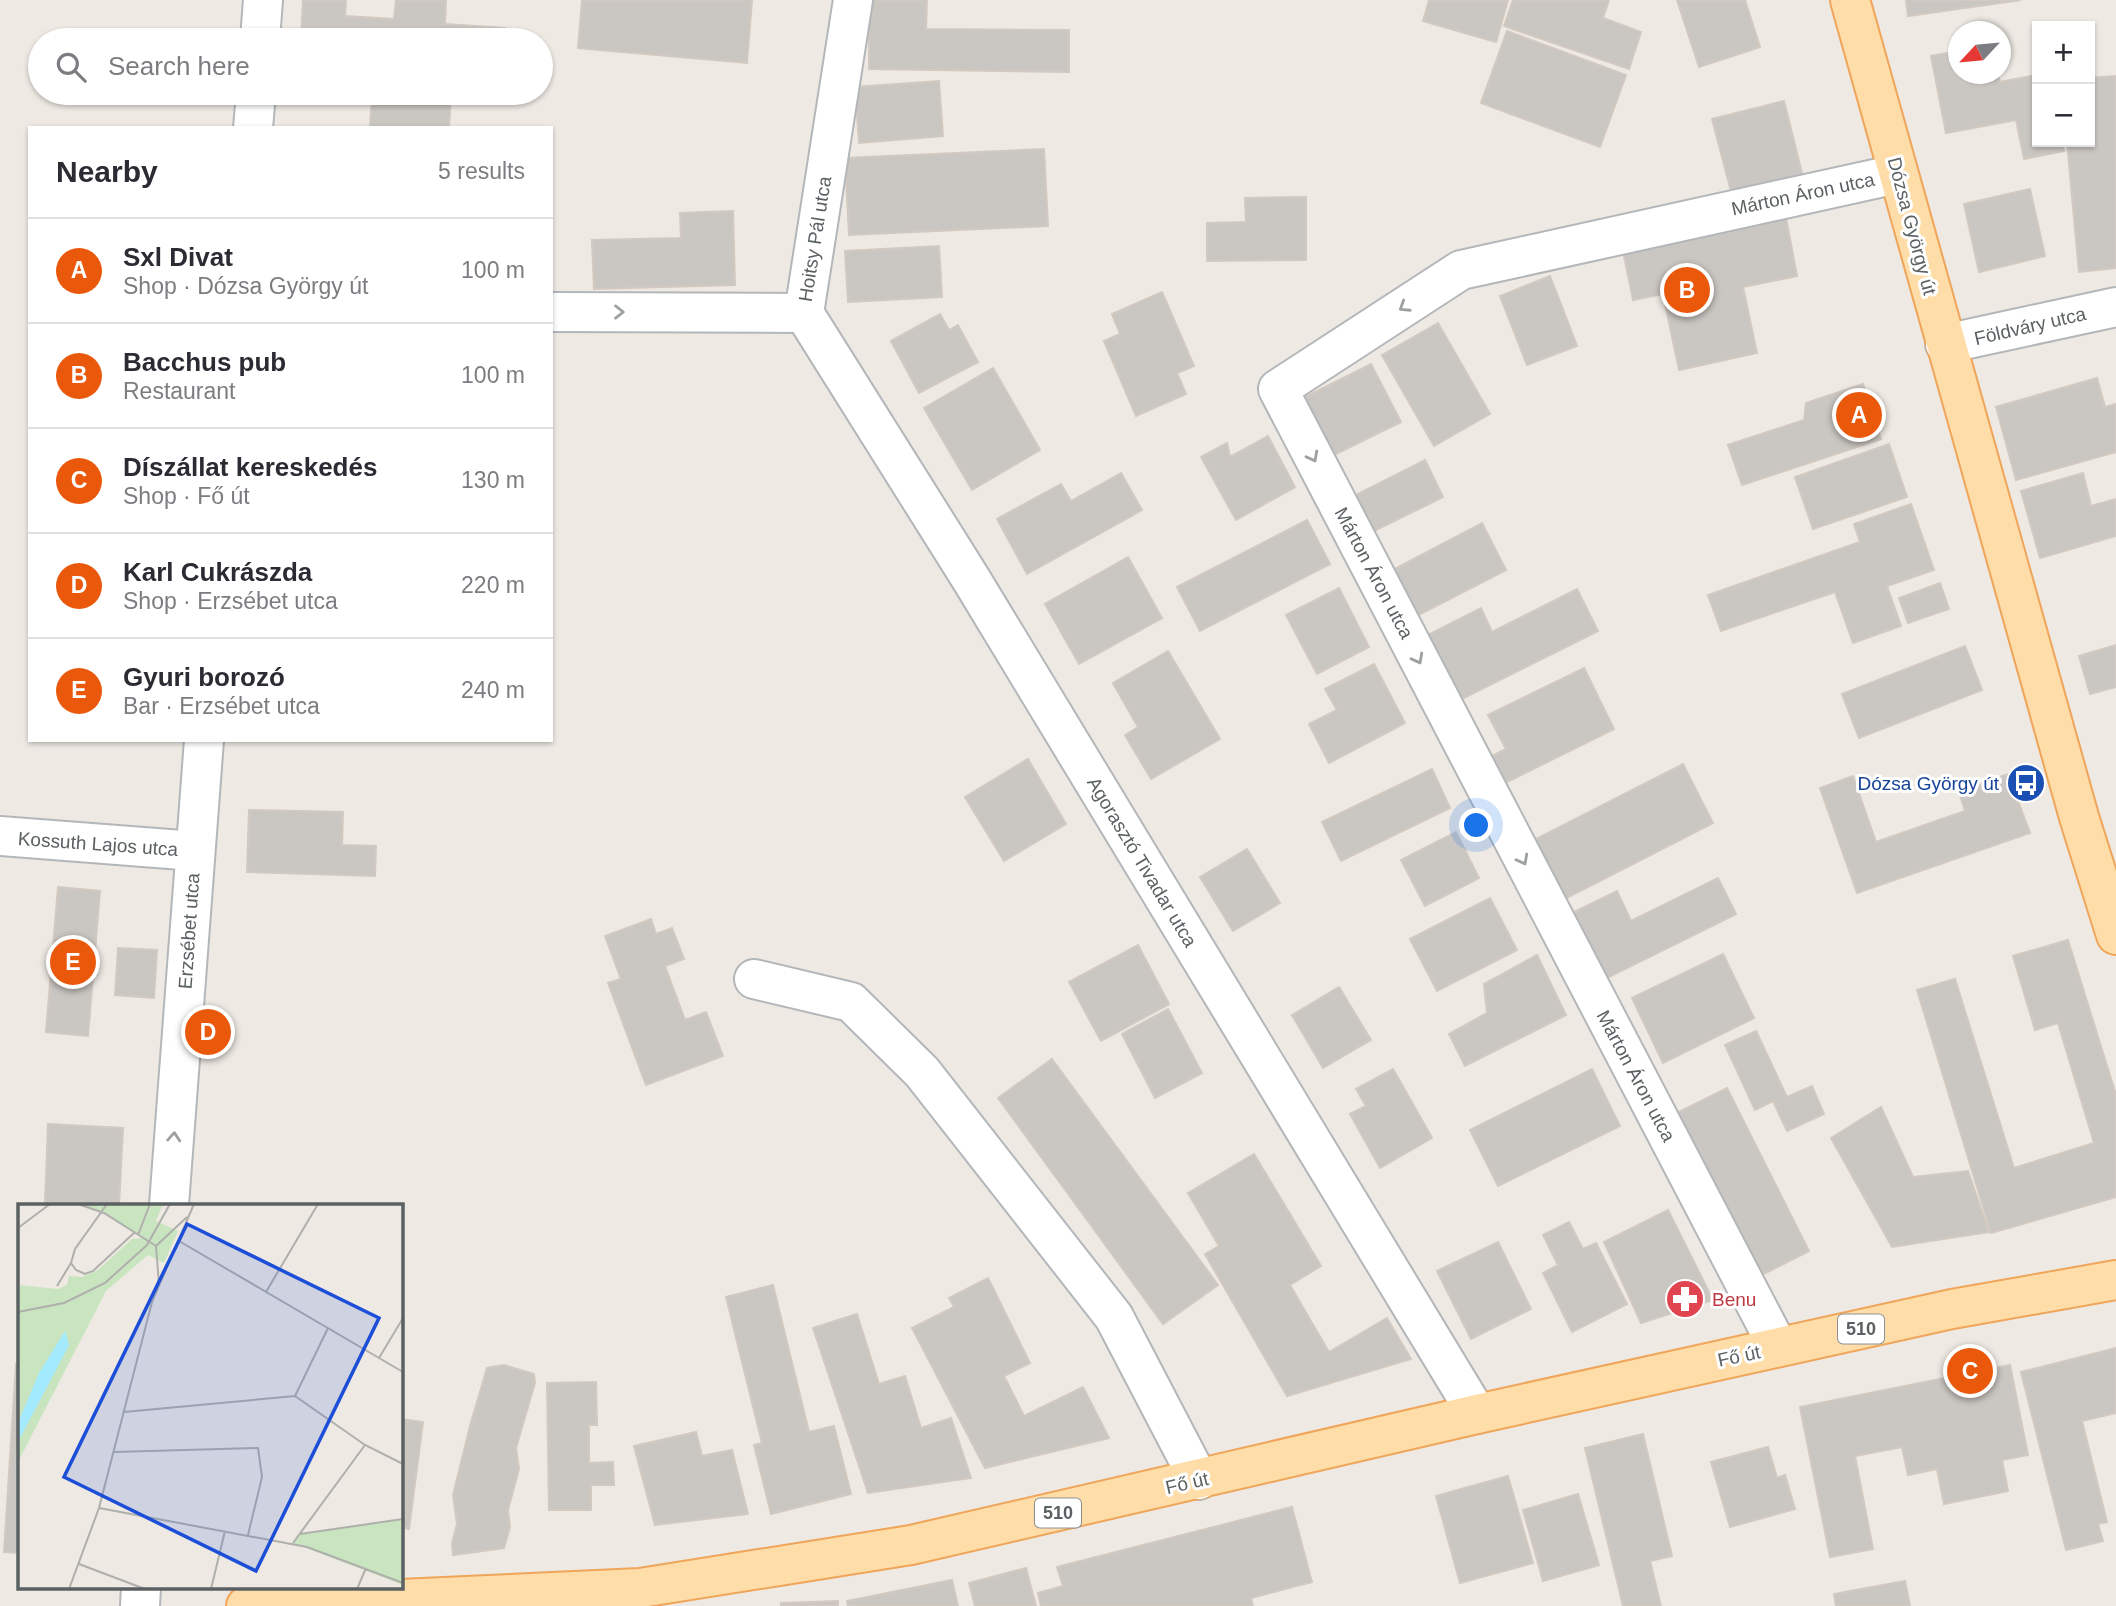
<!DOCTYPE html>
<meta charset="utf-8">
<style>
:root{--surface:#fff;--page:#f2f2f3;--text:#2b2b33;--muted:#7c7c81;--line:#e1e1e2;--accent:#ea580c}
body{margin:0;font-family:Helvetica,sans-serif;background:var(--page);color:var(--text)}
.controls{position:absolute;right:21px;top:21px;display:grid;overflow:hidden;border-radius:0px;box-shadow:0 2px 5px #0004}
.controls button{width:63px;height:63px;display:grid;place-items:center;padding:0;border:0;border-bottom:2px solid var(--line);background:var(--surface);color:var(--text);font:35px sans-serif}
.compass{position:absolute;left:1948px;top:21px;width:63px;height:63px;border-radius:50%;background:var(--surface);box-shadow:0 2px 5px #0004;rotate:244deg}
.you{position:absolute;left:1477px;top:826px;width:24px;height:24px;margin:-18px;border:5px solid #fff;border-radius:50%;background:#1a73e8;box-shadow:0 0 0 10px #1a73e833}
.badge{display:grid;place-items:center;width:46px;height:46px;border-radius:50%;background:var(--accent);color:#fff;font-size:23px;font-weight:700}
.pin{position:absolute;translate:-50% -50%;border:4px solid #fff;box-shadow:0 2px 7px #0006}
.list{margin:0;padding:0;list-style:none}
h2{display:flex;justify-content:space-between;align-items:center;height:91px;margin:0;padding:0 28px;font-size:30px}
h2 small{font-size:23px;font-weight:400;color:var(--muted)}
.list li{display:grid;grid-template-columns:46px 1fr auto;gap:21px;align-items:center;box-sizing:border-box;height:105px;padding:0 28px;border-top:2px solid var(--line)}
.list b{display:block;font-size:26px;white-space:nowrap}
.list p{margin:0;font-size:23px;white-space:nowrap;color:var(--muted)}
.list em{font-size:23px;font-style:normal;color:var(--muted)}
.icon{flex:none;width:38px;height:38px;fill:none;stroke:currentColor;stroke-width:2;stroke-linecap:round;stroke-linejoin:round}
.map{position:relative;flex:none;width:2116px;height:1606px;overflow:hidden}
.search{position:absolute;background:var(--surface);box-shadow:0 2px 5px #0004;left:28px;top:28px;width:525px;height:77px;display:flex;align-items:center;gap:18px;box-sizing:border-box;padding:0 24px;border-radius:38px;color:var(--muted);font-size:26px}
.panel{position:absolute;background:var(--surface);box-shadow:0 2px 5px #0004;left:28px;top:126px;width:525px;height:616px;border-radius:0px}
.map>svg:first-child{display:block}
</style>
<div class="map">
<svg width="2116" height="1606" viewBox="0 0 2116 1606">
<rect width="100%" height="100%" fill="#eee9e3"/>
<g fill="#cac6c2" stroke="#d2c9c1" stroke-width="2">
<path d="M 303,0 L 346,0 L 345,16 L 394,19 L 396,0 L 446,0 L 445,24 L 505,28 L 504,40 L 301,40 Z"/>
<path d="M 582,0 L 752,0 L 747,63 L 578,48 Z"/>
<path d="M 869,0 L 927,0 L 926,29 L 1069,30 L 1069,72 L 869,69 Z"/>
<path d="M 1429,0 L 1508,0 L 1496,42 L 1423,21 Z"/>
<path d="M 1513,0 L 1609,0 L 1603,18 L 1641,32 L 1629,69 L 1504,26 Z"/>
<path d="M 1677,0 L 1745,0 L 1760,47 L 1699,67 Z"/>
<path d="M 1906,0 L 2021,0 L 1908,16 Z"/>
<path d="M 1507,31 L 1626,75 L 1600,147 L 1481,103 Z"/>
<path d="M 1958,51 L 1958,74 L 1998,74 L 2000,82 L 2037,75 L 2037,142 L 2062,142 L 2064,151 L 2024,159 L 2016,120 L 1946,133 L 1931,56 Z"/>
<path d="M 2115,76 L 2116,268 L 2079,272 L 2067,142 L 2090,142 L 2090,78 Z"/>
<path d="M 939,81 L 943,136 L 859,143 L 855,87 Z"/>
<path d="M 372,93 L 451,95 L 449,128 L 370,128 Z"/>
<path d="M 1784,101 L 1804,181 L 1733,199 L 1712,119 Z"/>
<path d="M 1044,149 L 1048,226 L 849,235 L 845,158 Z"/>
<path d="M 2030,189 L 2045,256 L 1979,272 L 1964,204 Z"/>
<path d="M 1306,197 L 1306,260 L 1207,261 L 1207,223 L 1246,222 L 1245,198 Z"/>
<path d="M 733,211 L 735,285 L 594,289 L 592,240 L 681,238 L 680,213 Z"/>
<path d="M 1786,218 L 1797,276 L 1743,287 L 1757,353 L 1679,370 L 1663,294 L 1633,300 L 1623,251 Z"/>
<path d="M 939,246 L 942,297 L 848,302 L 845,251 Z"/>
<path d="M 1550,276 L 1577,346 L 1527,365 L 1500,296 Z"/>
<path d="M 1162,292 L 1194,366 L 1177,373 L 1186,394 L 1136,416 L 1104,341 L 1120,334 L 1112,314 Z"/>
<path d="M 940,314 L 949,330 L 958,325 L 978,362 L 919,393 L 891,341 Z"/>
<path d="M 1438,323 L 1490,414 L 1434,446 L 1382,355 Z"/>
<path d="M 1371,364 L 1401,422 L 1332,456 L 1303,398 Z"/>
<path d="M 993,368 L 1040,450 L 972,490 L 924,408 Z"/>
<path d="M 2097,378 L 2105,407 L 2116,404 L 2116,452 L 2016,480 L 1996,407 Z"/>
<path d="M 1863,384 L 1881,439 L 1742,485 L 1728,445 L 1804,420 L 1806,403 Z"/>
<path d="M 1268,436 L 1295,487 L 1236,520 L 1201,457 L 1227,443 L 1230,457 Z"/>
<path d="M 1889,444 L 1907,497 L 1813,529 L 1795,477 Z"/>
<path d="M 1425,460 L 1443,497 L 1372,532 L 1354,496 Z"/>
<path d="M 1121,473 L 1142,510 L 1027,574 L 997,519 L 1061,484 L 1071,501 Z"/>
<path d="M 2083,473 L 2091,506 L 2116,499 L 2116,536 L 2040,558 L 2021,491 Z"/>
<path d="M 1911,504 L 1934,570 L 1887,586 L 1901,626 L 1853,643 L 1835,592 L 1721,631 L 1708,595 L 1860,542 L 1854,524 Z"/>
<path d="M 1307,520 L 1330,564 L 1200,631 L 1177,587 Z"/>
<path d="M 1482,523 L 1506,570 L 1415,617 L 1391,571 Z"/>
<path d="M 1128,557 L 1162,618 L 1079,664 L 1045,604 Z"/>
<path d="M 1940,583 L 1949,609 L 1908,623 L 1899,598 Z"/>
<path d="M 1339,588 L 1369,647 L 1317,674 L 1286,615 Z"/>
<path d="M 1577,589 L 1598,631 L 1456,702 L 1424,637 L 1481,608 L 1492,632 Z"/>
<path d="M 2116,645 L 2116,687 L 2090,694 L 2079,656 Z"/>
<path d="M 1965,646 L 1982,690 L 1859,738 L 1842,694 Z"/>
<path d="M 1168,651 L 1220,739 L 1151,779 L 1125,735 L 1138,727 L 1113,683 Z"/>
<path d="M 1374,664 L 1405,723 L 1329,763 L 1309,724 L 1337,710 L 1325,689 Z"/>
<path d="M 1584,668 L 1614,729 L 1497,787 L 1484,760 L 1506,749 L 1488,715 Z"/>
<path d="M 1028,759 L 1066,824 L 1004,861 L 965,797 Z"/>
<path d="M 1683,764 L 1713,823 L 1555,904 L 1524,845 Z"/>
<path d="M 1432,769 L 1450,808 L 1341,861 L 1322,822 Z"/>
<path d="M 2008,774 L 2030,833 L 1857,893 L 1820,788 L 1853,776 L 1876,842 L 1965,811 L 1959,792 Z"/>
<path d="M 249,810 L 343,812 L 342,845 L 376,846 L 375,876 L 247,872 Z"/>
<path d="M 1456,832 L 1479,878 L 1425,906 L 1401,860 Z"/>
<path d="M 1247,849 L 1280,903 L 1233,931 L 1200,877 Z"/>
<path d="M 1718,878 L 1736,914 L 1599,982 L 1566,916 L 1617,891 L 1631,921 Z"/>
<path d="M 58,887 L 100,891 L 88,1036 L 46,1032 Z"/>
<path d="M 1490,898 L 1517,950 L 1437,991 L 1410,939 Z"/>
<path d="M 651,919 L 656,934 L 672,928 L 684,959 L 665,966 L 685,1020 L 706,1012 L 723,1056 L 646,1085 L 608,983 L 621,979 L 605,936 Z"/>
<path d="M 2068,940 L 2116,1095 L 2116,1197 L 1991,1233 L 1917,990 L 1955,979 L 2014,1168 L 2094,1143 L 2058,1023 L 2035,1030 L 2013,956 Z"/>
<path d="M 1138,945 L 1169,1004 L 1101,1041 L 1069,982 Z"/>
<path d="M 118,948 L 157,950 L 154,998 L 115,995 Z"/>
<path d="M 1723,954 L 1754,1018 L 1663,1063 L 1632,998 Z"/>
<path d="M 1537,955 L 1566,1015 L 1465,1066 L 1449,1034 L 1487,1013 L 1484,984 Z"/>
<path d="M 1339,987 L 1371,1040 L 1323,1068 L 1292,1015 Z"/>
<path d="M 1168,1009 L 1202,1073 L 1155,1098 L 1122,1034 Z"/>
<path d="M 1756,1031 L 1787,1097 L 1812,1086 L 1824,1114 L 1787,1131 L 1773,1101 L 1755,1110 L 1725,1045 Z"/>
<path d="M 1052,1059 L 1218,1285 L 1163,1324 L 998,1098 Z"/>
<path d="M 1393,1069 L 1432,1138 L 1380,1168 L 1350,1114 L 1366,1106 L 1356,1089 Z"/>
<path d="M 1592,1069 L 1620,1126 L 1498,1186 L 1470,1130 Z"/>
<path d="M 1727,1088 L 1809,1251 L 1748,1282 L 1665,1119 Z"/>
<path d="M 1881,1107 L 1913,1177 L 1968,1171 L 1989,1232 L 1892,1247 L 1831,1138 Z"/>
<path d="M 48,1124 L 123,1128 L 119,1205 L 45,1202 Z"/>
<path d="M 1254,1154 L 1321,1266 L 1290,1285 L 1329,1352 L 1387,1318 L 1411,1359 L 1287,1396 L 1205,1254 L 1219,1246 L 1188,1193 Z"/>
<path d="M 1668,1210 L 1713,1300 L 1641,1323 L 1604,1242 Z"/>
<path d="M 1569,1222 L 1583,1249 L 1596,1243 L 1627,1304 L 1572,1332 L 1543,1273 L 1558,1265 L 1543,1235 Z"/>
<path d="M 1498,1242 L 1531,1309 L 1471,1339 L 1437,1271 Z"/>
<path d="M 988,1278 L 1030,1363 L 1004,1376 L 1024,1416 L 1083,1387 L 1109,1438 L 985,1468 L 912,1328 L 954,1307 L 949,1298 Z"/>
<path d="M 773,1285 L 809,1432 L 834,1426 L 851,1494 L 771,1514 L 754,1445 L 762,1443 L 726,1297 Z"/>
<path d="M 857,1314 L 879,1384 L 905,1376 L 921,1428 L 951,1418 L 971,1478 L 868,1493 L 813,1328 Z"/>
<path d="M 2116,1348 L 2116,1413 L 2082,1421 L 2107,1522 L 2098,1524 L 2103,1541 L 2066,1550 L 2021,1372 Z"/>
<path d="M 16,1364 L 19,1364 L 19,1553 L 4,1552 Z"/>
<path d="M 504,1365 L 534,1374 L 535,1383 L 516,1448 L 519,1469 L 508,1510 L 510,1527 L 504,1548 L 453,1555 L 452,1543 L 457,1524 L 453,1495 L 470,1426 L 487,1368 Z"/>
<path d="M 2010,1365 L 2028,1455 L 2002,1460 L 2008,1491 L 1944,1504 L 1937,1469 L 1908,1475 L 1902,1447 L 1855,1456 L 1873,1549 L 1830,1557 L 1800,1407 Z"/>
<path d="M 596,1382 L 597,1425 L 589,1425 L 589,1463 L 613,1462 L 614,1485 L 591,1485 L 591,1510 L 549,1510 L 547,1383 Z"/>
<path d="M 401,1403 L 403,1403 L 401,1419 L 423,1422 L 409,1529 L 401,1527 Z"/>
<path d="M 696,1432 L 702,1456 L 732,1450 L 748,1514 L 655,1525 L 634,1446 Z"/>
<path d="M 1643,1434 L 1672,1556 L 1650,1561 L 1661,1606 L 1623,1606 L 1585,1448 Z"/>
<path d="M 1768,1447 L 1777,1478 L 1785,1475 L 1795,1509 L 1730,1527 L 1711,1462 Z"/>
<path d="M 1508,1476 L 1533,1563 L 1460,1583 L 1436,1496 Z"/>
<path d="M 1578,1494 L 1599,1565 L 1543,1581 L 1523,1510 Z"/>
<path d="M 1292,1507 L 1312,1582 L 1251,1598 L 1253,1606 L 1041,1606 L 1038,1593 L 1063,1586 L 1057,1567 Z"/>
<path d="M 1026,1568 L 1036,1606 L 975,1606 L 969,1583 Z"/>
<path d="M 952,1580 L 958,1606 L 848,1606 L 847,1601 Z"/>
<path d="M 1905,1581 L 1910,1606 L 1836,1606 L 1834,1594 Z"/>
<path d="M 838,1601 L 838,1606 L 781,1606 L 781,1603 Z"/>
</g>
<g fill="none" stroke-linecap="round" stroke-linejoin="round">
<defs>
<g id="minor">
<path d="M 260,40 L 263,0"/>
<path d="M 253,128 L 256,93"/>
<path d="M 551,312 L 804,313"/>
<path d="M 804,313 L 971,579 L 1477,1414"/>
<path d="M 804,313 L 853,0"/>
<path d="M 1945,344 L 2116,307"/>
<path d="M 0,836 L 195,851"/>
<path d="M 754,979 L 851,1002 L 922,1072 L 1114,1317 L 1199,1480"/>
<path d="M 169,1205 L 204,740"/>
<path d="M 1778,1347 L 1278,389 L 1461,270 L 1897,174"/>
<path d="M 140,1606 L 141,1587"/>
</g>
<g id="major">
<path d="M 1850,0 L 2079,817 L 2116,935"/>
<path d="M 246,1606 L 640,1588 L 911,1545 L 1477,1414 L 1952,1309 L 2116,1280"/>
</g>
</defs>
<use href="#minor" stroke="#b3b7ba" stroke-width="42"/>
<use href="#major" stroke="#efa55a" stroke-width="42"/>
<use href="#minor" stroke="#fff" stroke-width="38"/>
<use href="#major" stroke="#fedda8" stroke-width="38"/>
</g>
<defs><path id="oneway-chevron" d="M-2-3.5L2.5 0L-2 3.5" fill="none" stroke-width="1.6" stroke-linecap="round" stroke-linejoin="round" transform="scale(1.75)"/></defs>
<g stroke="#9da0a1">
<use href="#oneway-chevron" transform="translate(1404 307) rotate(147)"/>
<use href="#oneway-chevron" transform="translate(619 312)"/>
<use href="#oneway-chevron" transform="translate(1313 457) rotate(62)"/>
<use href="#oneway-chevron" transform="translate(1418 659) rotate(62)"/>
<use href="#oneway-chevron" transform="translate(1523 860) rotate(62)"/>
<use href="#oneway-chevron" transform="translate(174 1137) rotate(-86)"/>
</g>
<defs>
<symbol id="bus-disc" viewBox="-11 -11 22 22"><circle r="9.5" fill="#1a4fb4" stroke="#fff"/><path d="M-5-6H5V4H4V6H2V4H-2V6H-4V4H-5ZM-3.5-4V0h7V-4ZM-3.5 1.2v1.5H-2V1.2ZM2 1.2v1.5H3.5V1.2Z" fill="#fff"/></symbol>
<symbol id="pharmacy-disc" viewBox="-11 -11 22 22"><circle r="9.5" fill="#e0444e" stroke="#fff"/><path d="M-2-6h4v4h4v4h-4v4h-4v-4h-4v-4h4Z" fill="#fff"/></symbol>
</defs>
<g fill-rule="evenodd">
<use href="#bus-disc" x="2004" y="761" width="44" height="44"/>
<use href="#pharmacy-disc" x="1663" y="1277" width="44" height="44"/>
</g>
<g text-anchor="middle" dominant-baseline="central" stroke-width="6" stroke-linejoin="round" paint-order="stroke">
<g fill="#fff" stroke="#8c9092" stroke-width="2">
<rect x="1838" y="1314.5" width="46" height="29" rx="5"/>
<rect x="1035" y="1498.5" width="46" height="29" rx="5"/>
</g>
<g font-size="18" font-weight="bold" fill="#5b6163">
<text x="1861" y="1329">510</text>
<text x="1058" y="1513">510</text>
</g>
<g font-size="19" fill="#5b6163" stroke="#fff">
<text transform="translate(1803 194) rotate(-12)">Márton Áron utca</text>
<text transform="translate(1912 226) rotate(75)">Dózsa György út</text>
<text transform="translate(815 239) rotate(-81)">Hoitsy Pál utca</text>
<text transform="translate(2030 326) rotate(-13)">Földváry utca</text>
<text transform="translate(1374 573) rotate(62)">Márton Áron utca</text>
<text transform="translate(98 844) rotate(4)">Kossuth Lajos utca</text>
<text transform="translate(1142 862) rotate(59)">Agorasztó Tivadar utca</text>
<text transform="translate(189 931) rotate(-86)">Erzsébet utca</text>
<text transform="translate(1636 1076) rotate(62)">Márton Áron utca</text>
<text transform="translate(1739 1356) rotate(-12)">Fő út</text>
<text transform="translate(1187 1483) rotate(-13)">Fő út</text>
</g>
<g font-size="19" fill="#164399" stroke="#fff" text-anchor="end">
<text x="1999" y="783">Dózsa György út</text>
</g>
<g font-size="19" fill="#be3a42" stroke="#fff" text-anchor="start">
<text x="1712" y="1299">Benu</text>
</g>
</g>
<g transform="translate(18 1204)">
<rect width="385" height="385" fill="#eee9e3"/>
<path d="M 59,0 L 145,0 L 138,17 L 160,27 L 146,59 L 130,51 L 88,87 L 0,258 L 0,81 L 40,85 L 49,81 L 51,72 L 64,73 L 80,66 L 114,35 L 124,34 L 86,9 ZM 385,315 L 385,381 L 275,339 L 282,330 Z" fill="#c8e5bf"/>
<path d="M 47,127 L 51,141 L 0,238 L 0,219 L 21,169 Z" fill="#a3eafe"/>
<path fill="none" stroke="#afafac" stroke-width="2" d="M 60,0 L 86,9 L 138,42M 89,0 L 57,45 L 53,59 L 58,66 L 67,70 L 75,67 L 117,28M 0,24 L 32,0M 120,31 L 132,0M 161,37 L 385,168M 141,81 L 138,42 L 169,13M 39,82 L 53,59M 248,88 L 300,0M 0,108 L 46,99 L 87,79 L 129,41 L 152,0M 361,154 L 385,114M 277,192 L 347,241 L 385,260M 277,192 L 310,124M 106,208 L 277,192M 96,248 L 240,244 L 244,273 L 230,331M 81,304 L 289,343 L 385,379M 282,330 L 385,315M 275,339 L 347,241M 61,360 L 127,385M 51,385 L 81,304 L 134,98 L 176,0M 193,385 L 207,327M 339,385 L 348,364"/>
<path fill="#1d4ed8" fill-opacity="0.15" stroke="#1d4ed8" stroke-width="3.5" d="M 169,20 L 361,114 L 238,367 L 46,273 Z"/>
<rect width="385" height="385" fill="none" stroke="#5b6163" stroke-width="3.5"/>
</g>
</svg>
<div class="controls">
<button>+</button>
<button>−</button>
</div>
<svg class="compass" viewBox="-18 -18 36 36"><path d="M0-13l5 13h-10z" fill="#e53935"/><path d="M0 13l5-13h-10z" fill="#7c7c81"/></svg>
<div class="you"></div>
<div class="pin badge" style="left:1859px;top:415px">A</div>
<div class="pin badge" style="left:1687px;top:290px">B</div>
<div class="pin badge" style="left:1970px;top:1371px">C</div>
<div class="pin badge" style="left:208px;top:1032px">D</div>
<div class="pin badge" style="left:73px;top:962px">E</div>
<div class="search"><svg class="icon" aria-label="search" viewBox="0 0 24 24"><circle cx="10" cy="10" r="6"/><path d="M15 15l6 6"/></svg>Search here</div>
<section class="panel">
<h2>Nearby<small>5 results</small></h2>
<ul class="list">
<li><span class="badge">A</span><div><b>Sxl Divat</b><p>Shop · Dózsa György út</p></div><em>100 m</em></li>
<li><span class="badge">B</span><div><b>Bacchus pub</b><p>Restaurant</p></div><em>100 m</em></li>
<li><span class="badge">C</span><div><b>Díszállat kereskedés</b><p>Shop · Fő út</p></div><em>130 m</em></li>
<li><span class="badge">D</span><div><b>Karl Cukrászda</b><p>Shop · Erzsébet utca</p></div><em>220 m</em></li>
<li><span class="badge">E</span><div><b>Gyuri borozó</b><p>Bar · Erzsébet utca</p></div><em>240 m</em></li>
</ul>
</section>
</div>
